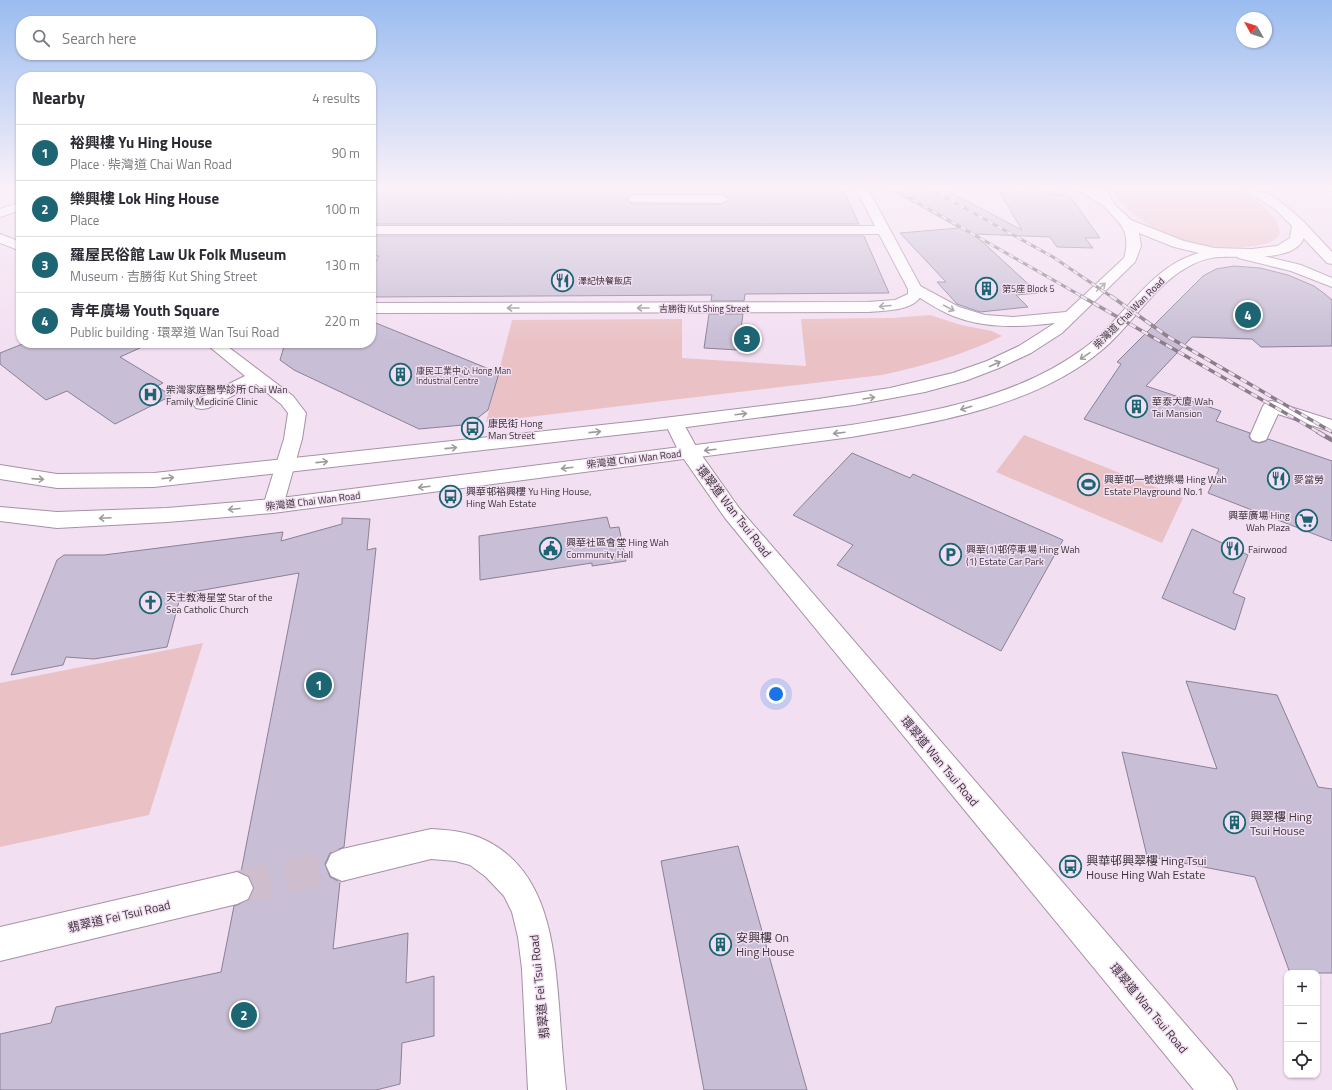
<!DOCTYPE html>
<meta charset="utf-8">
<style>
:root{--surface:#fff;--page:#f2f2f3;--text:#2b2b33;--muted:#7c7c81;--line:#e1e1e2;--accent:#1d6573}
body{margin:0;font-family:"Titillium Web","Noto Sans TC",sans-serif;background:var(--page);color:var(--text)}
.controls{position:absolute;right:12px;bottom:12px;display:grid;overflow:hidden;border-radius:8px;box-shadow:0 1px 3px #0004}
.controls button{width:36px;height:36px;display:grid;place-items:center;padding:0;border:0;border-bottom:1px solid var(--line);background:var(--surface);color:var(--text);font:20px sans-serif}
.compass{position:absolute;left:1236px;top:12px;width:36px;height:36px;border-radius:50%;background:var(--surface);box-shadow:0 1px 3px #0004;rotate:309deg}
.you{position:absolute;left:776px;top:694px;width:14px;height:14px;margin:-10px;border:3px solid #fff;border-radius:50%;background:#1a73e8;box-shadow:0 0 0 6px #1a73e833}
.badge{display:grid;place-items:center;width:26px;height:26px;border-radius:50%;background:var(--accent);color:#fff;font-size:13px;font-weight:700}
.pin{position:absolute;translate:-50% -50%;border:2px solid #fff;box-shadow:0 1px 4px #0006}
.list{margin:0;padding:0;list-style:none}
h2{display:flex;justify-content:space-between;align-items:center;height:52px;margin:0;padding:0 16px;font-size:17px}
h2 small{font-size:13px;font-weight:400;color:var(--muted)}
.list li{display:grid;grid-template-columns:26px 1fr auto;gap:12px;align-items:center;box-sizing:border-box;height:56px;padding:0 16px;border-top:1px solid var(--line)}
.list b{display:block;font-size:15px;white-space:nowrap}
.list p{margin:0;font-size:13px;white-space:nowrap;color:var(--muted)}
.list em{font-size:13px;font-style:normal;color:var(--muted)}
.icon{flex:none;width:22px;height:22px;fill:none;stroke:currentColor;stroke-width:2;stroke-linecap:round;stroke-linejoin:round}
.map{position:relative;flex:none;width:1332px;height:1090px;overflow:hidden}
.search{position:absolute;background:var(--surface);box-shadow:0 1px 3px #0004;left:16px;top:16px;width:360px;height:44px;display:flex;align-items:center;gap:10px;box-sizing:border-box;padding:0 14px;border-radius:16px;color:var(--muted);font-size:15px}
.panel{position:absolute;background:var(--surface);box-shadow:0 1px 3px #0004;left:16px;top:72px;width:360px;height:276px;border-radius:16px}
.map>svg:first-child{display:block}
</style>
<div class="map">
<svg width="1332" height="1090" viewBox="0 0 1332 1090">
<rect width="100%" height="100%" fill="#f3dff2"/>
<g fill="#eac2c5">
<path d="M 1112,189 L 1236,189 C 1251,195 1279,215 1280,233 C 1276,243 1264,245 1254,246 C 1209,252 1153,238 1122,203 C 1118,199 1114,195 1112,189 Z"/>
<path d="M 930,315 L 961,325 L 992,331 L 1002,336 C 964,355 923,366 882,375 L 486,422 L 512,320 L 682,319 L 682,358 L 806,366 L 801,319 L 892,318 Z"/>
<path d="M 1024,435 L 1183,498 L 1162,543 L 996,472 Z"/>
<path d="M 203,643 L 149,815 L 0,847 L 0,683 Z"/>
</g>
<g fill="#c8bed5" stroke="#8b8197" fill-rule="evenodd">
<path d="M 371,189 L 843,189 L 859,224 L 371,224 ZM 635,194 L 722,194 L 729,199 L 722,204 L 631,204 L 628,198 L 631,195 Z"/>
<path d="M 890,189 L 944,189 L 1022,230 L 1000,193 L 1019,193 L 1015,189 L 1046,189 L 1050,194 L 1069,195 L 1100,238 L 1085,238 L 1093,248 L 1057,247 L 1050,237 L 974,234 L 1038,293 L 1016,295 L 1028,307 L 980,312 L 957,304 L 937,282 L 946,282 L 900,233 L 959,228 Z"/>
<path d="M 371,236 L 864,236 L 889,293 L 745,294 L 744,301 L 711,301 L 712,295 L 371,297 L 371,270 L 379,256 L 371,256 Z"/>
<path d="M 1234,266 L 1260,268 L 1288,275 L 1314,286 L 1325,294 L 1332,300 L 1332,346 L 1261,347 L 1252,339 L 1192,337 L 1146,386 L 1221,411 L 1216,421 L 1250,433 L 1249,437 L 1252,441 L 1259,443 L 1266,441 L 1268,439 L 1332,461 L 1332,541 L 1208,493 L 1219,469 L 1084,419 L 1121,364 L 1117,362 L 1203,276 L 1216,269 Z"/>
<path d="M 709,314 L 743,314 L 738,350 L 704,348 Z"/>
<path d="M 371,321 L 499,373 L 488,410 L 475,420 L 463,425 L 419,429 L 294,370 L 280,360 L 285,343 L 371,343 Z"/>
<path d="M 25,343 L 151,343 L 120,357 L 163,383 L 157,386 L 171,396 L 115,424 L 67,391 L 46,400 L 0,364 L 0,353 Z"/>
<path d="M 852,453 L 910,478 L 913,474 L 1063,540 L 1001,651 L 837,565 L 853,545 L 793,515 Z"/>
<path d="M 607,517 L 610,528 L 619,527 L 626,561 L 592,566 L 592,563 L 480,580 L 479,536 Z"/>
<path d="M 342,518 L 370,519 L 367,550 L 376,548 L 344,847 L 330,853 L 325,864 L 330,877 L 340,882 L 333,949 L 408,933 L 406,983 L 434,976 L 434,1036 L 402,1043 L 400,1084 L 376,1090 L 0,1090 L 0,1034 L 51,1023 L 56,1007 L 221,972 L 234,906 L 249,900 L 254,889 L 249,876 L 241,872 L 299,573 L 181,594 L 167,647 L 94,659 L 66,657 L 63,665 L 11,675 L 57,560 L 64,555 L 104,555 L 283,532 L 281,541 L 342,524 Z"/>
<path d="M 1192,529 L 1248,555 L 1233,593 L 1245,598 L 1235,630 L 1162,598 Z"/>
<path d="M 1186,681 L 1277,695 L 1318,787 L 1332,789 L 1332,973 L 1290,973 L 1255,877 L 1147,856 L 1122,752 L 1217,769 Z"/>
<path d="M 738,846 L 807,1090 L 704,1090 L 661,861 Z"/>
</g>
<g fill="none" stroke-linecap="round" stroke-linejoin="round">
<path stroke="#cebdcd" stroke-width="34" stroke-dasharray="34 16" stroke-linecap="butt" d="M 237,888 L 342,865"/>
<defs>
<g id="minor">
<path d="M 856,189 L 868,189 L 922,289 C 923,311 884,311 868,312 L 371,313 L 371,303 L 868,302 L 895,300 L 908,294 L 908,289 L 879,234 L 371,234 L 371,226 L 875,226 Z"/>
<path d="M 635,195 L 722,195 L 728,199 L 722,203 L 631,202 L 629,199 L 631,196 Z"/>
<path d="M 21,202 L 21,210 L 0,217 L 0,209 Z"/>
<path d="M 1299,221 L 1304,222 L 1332,252 L 1332,264 L 1327,263 L 1294,228 L 1293,225 L 1294,222 Z"/>
<path d="M 0,234 L 21,242 L 21,251 L 0,243 Z"/>
<path d="M 1243,251 L 1301,265 L 1332,278 L 1332,287 L 1291,271 L 1238,258 L 1236,255 L 1238,252 Z"/>
<path d="M 205,343 L 223,343 L 293,396 L 306,413 L 302,439 L 283,506 L 280,511 L 273,513 L 266,511 L 263,506 L 284,439 L 288,413 L 281,404 L 256,384 L 208,408 L 202,409 L 196,408 L 193,404 L 196,400 L 245,376 Z"/>
<path d="M 1272,401 L 1332,420 L 1332,432 L 1278,414 L 1266,440 L 1259,442 L 1252,440 L 1250,436 L 1263,406 L 1266,402 Z"/>
<path d="M 674,417 L 681,419 L 698,450 L 739,508 L 1231,1077 L 1237,1090 L 1194,1090 L 725,518 L 679,452 L 665,423 L 667,419 Z"/>
<path d="M 431,829 C 450,830 470,832 487,841 C 548,872 554,945 559,1005 C 561,1033 563,1062 566,1090 L 528,1090 L 522,969 L 518,937 L 512,912 L 504,896 L 486,877 L 470,865 L 455,861 L 431,859 L 342,881 L 331,876 L 326,865 L 331,854 L 342,849 Z"/>
<path d="M 237,872 L 248,877 L 253,888 L 248,899 L 237,904 L 0,961 L 0,927 Z"/>
</g>
<path id="major" d="M 1094,189 L 1106,189 L 1114,204 L 1131,220 L 1184,241 L 1215,248 L 1252,249 L 1277,246 L 1290,238 L 1292,226 L 1275,209 L 1243,189 C 1267,186 1287,207 1304,222 L 1305,225 C 1305,230 1305,235 1303,240 C 1291,263 1240,255 1220,257 C 1209,257 1196,262 1186,268 C 1156,284 1130,327 1102,350 C 1036,406 935,423 851,437 L 273,513 L 167,522 L 57,528 L 0,521 L 0,507 L 57,512 L 167,508 L 273,499 L 851,425 C 931,412 1016,398 1083,349 C 1123,321 1149,266 1199,253 L 1174,247 L 1139,233 L 1141,246 L 1135,262 L 1062,333 L 1031,353 L 999,368 L 965,381 L 925,392 L 854,405 L 687,427 L 154,487 L 57,488 L 0,479 L 0,465 L 57,474 L 154,473 L 639,421 L 818,399 L 890,388 L 953,373 L 987,361 L 1019,346 L 1055,323 C 1021,327 986,329 953,316 C 938,310 924,300 910,292 L 908,289 L 910,286 L 920,286 L 959,307 L 985,315 L 1013,317 L 1055,313 L 1066,312 L 1124,258 C 1135,220 1106,220 1094,189 Z"/>
<path id="highway" d="M 1077,189 L 1091,189 L 1112,202 L 1106,206 L 1102,205 Z"/>
</defs>
<use href="#minor" stroke="#a592a4" stroke-width="2"/>
<use href="#major" stroke="#a592a4" stroke-width="2"/>
<use href="#highway" stroke="#a592a4" stroke-width="2"/>
<use href="#minor" fill="#fff" fill-rule="evenodd"/>
<use href="#major" fill="#fff" fill-rule="evenodd"/>
<use href="#highway" fill="#fff" fill-rule="evenodd"/>
<defs>
<g id="rail-far2">
<path d="M 894,189 L 1083,297"/>
<path d="M 930,189 L 1053,257 L 1112,297"/>
</g>
<g id="rail-far1">
<path d="M 1081,296 L 1320,433"/>
<path d="M 1111,296 L 1167,336 L 1332,432"/>
</g>
<path id="rail" d="M 1318,432 L 1332,440"/>
</defs>
<use href="#rail-far2" stroke="#8a7d89" stroke-width="3"/>
<use href="#rail-far1" stroke="#8a7d89" stroke-width="3.5"/>
<use href="#rail" stroke="#8a7d89" stroke-width="4.5"/>
<use href="#rail-far2" stroke="#f3dff2" stroke-width="2" stroke-dasharray="5.5" stroke-linecap="butt"/>
<use href="#rail-far1" stroke="#f3dff2" stroke-width="2.5" stroke-dasharray="7" stroke-linecap="butt"/>
<use href="#rail" stroke="#f3dff2" stroke-width="3" stroke-dasharray="8" stroke-linecap="butt"/>
</g>
<defs><path id="oneway-shaft" d="M-6 0H5M1.5-3L5.5 0L1.5 3" fill="none" stroke-width="1.6" stroke-linecap="round" stroke-linejoin="round"/></defs>
<g stroke="#9e9a9d">
<use href="#oneway-shaft" transform="translate(1101 287) rotate(-42)"/>
<use href="#oneway-shaft" transform="translate(885 306) rotate(175)"/>
<use href="#oneway-shaft" transform="translate(513 308) rotate(180)"/>
<use href="#oneway-shaft" transform="translate(643 308) rotate(180)"/>
<use href="#oneway-shaft" transform="translate(949 308) rotate(28)"/>
<use href="#oneway-shaft" transform="translate(1085 356) rotate(146)"/>
<use href="#oneway-shaft" transform="translate(995 364) rotate(-24)"/>
<use href="#oneway-shaft" transform="translate(869 398) rotate(-9)"/>
<use href="#oneway-shaft" transform="translate(966 408) rotate(163)"/>
<use href="#oneway-shaft" transform="translate(741 414) rotate(-7)"/>
<use href="#oneway-shaft" transform="translate(595 432) rotate(-6)"/>
<use href="#oneway-shaft" transform="translate(839 433) rotate(173)"/>
<use href="#oneway-shaft" transform="translate(451 448) rotate(-6)"/>
<use href="#oneway-shaft" transform="translate(710 450) rotate(173)"/>
<use href="#oneway-shaft" transform="translate(322 462) rotate(-6)"/>
<use href="#oneway-shaft" transform="translate(567 468) rotate(173)"/>
<use href="#oneway-shaft" transform="translate(168 478) rotate(-6)"/>
<use href="#oneway-shaft" transform="translate(38 479) rotate(4)"/>
<use href="#oneway-shaft" transform="translate(424 487) rotate(173)"/>
<use href="#oneway-shaft" transform="translate(234 509) rotate(175)"/>
<use href="#oneway-shaft" transform="translate(105 518) rotate(177)"/>
</g>
<linearGradient id="sky" x2="0" y2="1"><stop stop-color="#9abcf0"/><stop offset="0.55" stop-color="#faf1f9"/><stop offset="1" stop-color="#faf1f9" stop-opacity="0"/></linearGradient>
<rect width="1332" height="341" fill="url(#sky)"/>
<defs>
<symbol id="restaurant-ring" viewBox="-11 -11 22 22"><circle r="9.5" fill="#f3dff2" stroke="#1d6573" stroke-width="1.5"/><path d="M-5-6h1v4h1v-4h1v4h1v-4h1v5L-1.5 .5V6h-2V.5L-5-1ZM5-6V6H3V1.5H1.5Q1.5-4 5-6Z" fill="#1d6573"/></symbol>
<symbol id="building-ring" viewBox="-11 -11 22 22"><circle r="9.5" fill="#f3dff2" stroke="#1d6573" stroke-width="1.5"/><path d="M-4-6H4V6H1V3H-1V6H-4ZM-2.5-4.3h1.7v1.8h-1.7ZM.8-4.3h1.7v1.8H.8ZM-2.5-1h1.7V.8h-1.7ZM.8-1h1.7V.8H.8Z" fill="#1d6573"/></symbol>
<symbol id="hospital-ring" viewBox="-11 -11 22 22"><circle r="9.5" fill="#f3dff2" stroke="#1d6573" stroke-width="1.5"/><path d="M-5-5h3v3.5h4V-5h3V5h-3V1.5h-4V5h-3Z" fill="#1d6573"/></symbol>
<symbol id="bus-ring" viewBox="-11 -11 22 22"><circle r="9.5" fill="#f3dff2" stroke="#1d6573" stroke-width="1.5"/><path d="M-5-6H5V4H4V6H2V4H-2V6H-4V4H-5ZM-3.5-4V0h7V-4ZM-3.5 1.2v1.5H-2V1.2ZM2 1.2v1.5H3.5V1.2Z" fill="#1d6573"/></symbol>
<symbol id="stadium-ring" viewBox="-11 -11 22 22"><circle r="9.5" fill="#f3dff2" stroke="#1d6573" stroke-width="1.5"/><path d="M0-5a6.5 5 0 1 0 0 10a6.5 5 0 1 0 0-10ZM-3.5-1.8h7v3.6h-7Z" fill="#1d6573"/></symbol>
<symbol id="supermarket-ring" viewBox="-11 -11 22 22"><circle r="9.5" fill="#f3dff2" stroke="#1d6573" stroke-width="1.5"/><path d="M-6-5.5h2.5l.6 2H6L4.5 2H-2.5L-4.4-4H-6ZM-1.5 3.2a1.3 1.3 0 1 0 .1 0ZM3 3.2a1.3 1.3 0 1 0 .1 0Z" fill="#1d6573"/></symbol>
<symbol id="civic-ring" viewBox="-11 -11 22 22"><circle r="9.5" fill="#f3dff2" stroke="#1d6573" stroke-width="1.5"/><path d="M-.6-6.5H3V-4.5H.6V-3L4-1V1h2V6H-6V1h2V-1L-.6-3ZM-1.2 2.5V6h2.4V2.5Z" fill="#1d6573"/></symbol>
<symbol id="parking-ring" viewBox="-11 -11 22 22"><circle r="9.5" fill="#f3dff2" stroke="#1d6573" stroke-width="1.5"/><path d="M-3.5-5.5H1a3.5 3.5 0 0 1 0 7H-1V5.5H-3.5ZM-1-3.4V-.6H.8a1.4 1.4 0 0 0 0-2.8Z" fill="#1d6573"/></symbol>
<symbol id="church-ring" viewBox="-11 -11 22 22"><circle r="9.5" fill="#f3dff2" stroke="#1d6573" stroke-width="1.5"/><path d="M-1.2-6h2.4v3.5h3.3v2.4h-3.3V6h-2.4V-.1h-3.3v-2.4h3.3Z" fill="#1d6573"/></symbol>
</defs>
<g fill-rule="evenodd">
<use href="#restaurant-ring" x="550" y="268" width="25" height="25"/>
<use href="#building-ring" x="974" y="276" width="25" height="25"/>
<use href="#building-ring" x="388" y="362" width="25" height="25"/>
<use href="#hospital-ring" x="138" y="382" width="25" height="25"/>
<use href="#building-ring" x="1124" y="394" width="25" height="25"/>
<use href="#bus-ring" x="460" y="416" width="25" height="25"/>
<use href="#restaurant-ring" x="1266" y="466" width="25" height="25"/>
<use href="#stadium-ring" x="1076" y="472" width="25" height="25"/>
<use href="#bus-ring" x="438" y="484" width="25" height="25"/>
<use href="#supermarket-ring" x="1294" y="508" width="25" height="25"/>
<use href="#civic-ring" x="538" y="536" width="25" height="25"/>
<use href="#restaurant-ring" x="1220" y="536" width="25" height="25"/>
<use href="#parking-ring" x="938" y="542" width="25" height="25"/>
<use href="#church-ring" x="138" y="590" width="25" height="25"/>
<use href="#building-ring" x="1222" y="810" width="25" height="25"/>
<use href="#bus-ring" x="1058" y="854" width="25" height="25"/>
<use href="#building-ring" x="708" y="932" width="25" height="25"/>
</g>
<g text-anchor="middle" dominant-baseline="central" stroke-width="3" stroke-linejoin="round" paint-order="stroke">
<g font-size="9" fill="#3c343b" stroke="#f3dff2" text-anchor="start">
<text x="578" y="280">澤記快餐飯店</text>
<text x="1002" y="288">第5座 Block 5</text>
<text x="416" y="370">康民工業中心 Hong Man<tspan x="416" dy="10">Industrial Centre</tspan></text>
</g>
<g font-size="9" fill="#3c343b" stroke="#f3dff2">
<text x="704" y="308">吉勝街 Kut Shing Street</text>
</g>
<g font-size="10" fill="#3c343b" stroke="#f3dff2">
<text transform="translate(1129 313) rotate(-45)">柴灣道 Chai Wan Road</text>
<text transform="translate(634 459) rotate(-7)">柴灣道 Chai Wan Road</text>
<text transform="translate(313 501) rotate(-7)">柴灣道 Chai Wan Road</text>
</g>
<g font-size="10" fill="#3c343b" stroke="#f3dff2" text-anchor="start">
<text x="166" y="389">柴灣家庭醫學診所 Chai Wan<tspan x="166" dy="12">Family Medicine Clinic</tspan></text>
<text x="1152" y="401">華泰大廈 Wah<tspan x="1152" dy="12">Tai Mansion</tspan></text>
<text x="488" y="423">康民街 Hong<tspan x="488" dy="12">Man Street</tspan></text>
<text x="1104" y="479">興華邨一號遊樂場 Hing Wah<tspan x="1104" dy="12">Estate Playground No.1</tspan></text>
<text x="1294" y="479">麥當勞</text>
<text x="466" y="491">興華邨裕興樓 Yu Hing House,<tspan x="466" dy="12">Hing Wah Estate</tspan></text>
<text x="1290" y="515" text-anchor="end">興華廣場 Hing<tspan x="1290" dy="12">Wah Plaza</tspan></text>
<text x="566" y="542">興華社區會堂 Hing Wah<tspan x="566" dy="12">Community Hall</tspan></text>
<text x="966" y="549">興華(1)邨停車場 Hing Wah<tspan x="966" dy="12">(1) Estate Car Park</tspan></text>
<text x="1248" y="549">Fairwood</text>
<text x="166" y="597">天主教海星堂 Star of the<tspan x="166" dy="12">Sea Catholic Church</tspan></text>
</g>
<g font-size="12" fill="#3c343b" stroke="#f3dff2">
<text transform="translate(734 511) rotate(52)">環翠道 Wan Tsui Road</text>
<text transform="translate(940 761) rotate(50)">環翠道 Wan Tsui Road</text>
<text transform="translate(119 916) rotate(-13)">翡翠道 Fei Tsui Road</text>
<text transform="translate(539 987) rotate(-96)">翡翠道 Fei Tsui Road</text>
<text transform="translate(1149 1008) rotate(50)">環翠道 Wan Tsui Road</text>
</g>
<g font-size="12" fill="#3c343b" stroke="#f3dff2" text-anchor="start">
<text x="1250" y="816">興翠樓 Hing<tspan x="1250" dy="14">Tsui House</tspan></text>
<text x="1086" y="860">興華邨興翠樓 Hing Tsui<tspan x="1086" dy="14">House Hing Wah Estate</tspan></text>
<text x="736" y="937">安興樓 On<tspan x="736" dy="14">Hing House</tspan></text>
</g>
</g>
</svg>
<div class="controls">
<button>+</button>
<button>−</button>
<button><svg class="icon" aria-label="locate" viewBox="0 0 24 24"><circle cx="12" cy="12" r="6"/><path d="M12 2v4M12 18v4M2 12h4M18 12h4"/></svg></button>
</div>
<svg class="compass" viewBox="-18 -18 36 36"><path d="M0-13l5 13h-10z" fill="#e53935"/><path d="M0 13l5-13h-10z" fill="#7c7c81"/></svg>
<div class="you"></div>
<div class="pin badge" style="left:319px;top:685px">1</div>
<div class="pin badge" style="left:244px;top:1015px">2</div>
<div class="pin badge" style="left:747px;top:339px">3</div>
<div class="pin badge" style="left:1248px;top:315px">4</div>
<div class="search"><svg class="icon" aria-label="search" viewBox="0 0 24 24"><circle cx="10" cy="10" r="6"/><path d="M15 15l6 6"/></svg>Search here</div>
<section class="panel">
<h2>Nearby<small>4 results</small></h2>
<ul class="list">
<li><span class="badge">1</span><div><b>裕興樓 Yu Hing House</b><p>Place · 柴灣道 Chai Wan Road</p></div><em>90 m</em></li>
<li><span class="badge">2</span><div><b>樂興樓 Lok Hing House</b><p>Place</p></div><em>100 m</em></li>
<li><span class="badge">3</span><div><b>羅屋民俗館 Law Uk Folk Museum</b><p>Museum · 吉勝街 Kut Shing Street</p></div><em>130 m</em></li>
<li><span class="badge">4</span><div><b>青年廣場 Youth Square</b><p>Public building · 環翠道 Wan Tsui Road</p></div><em>220 m</em></li>
</ul>
</section>
</div>
